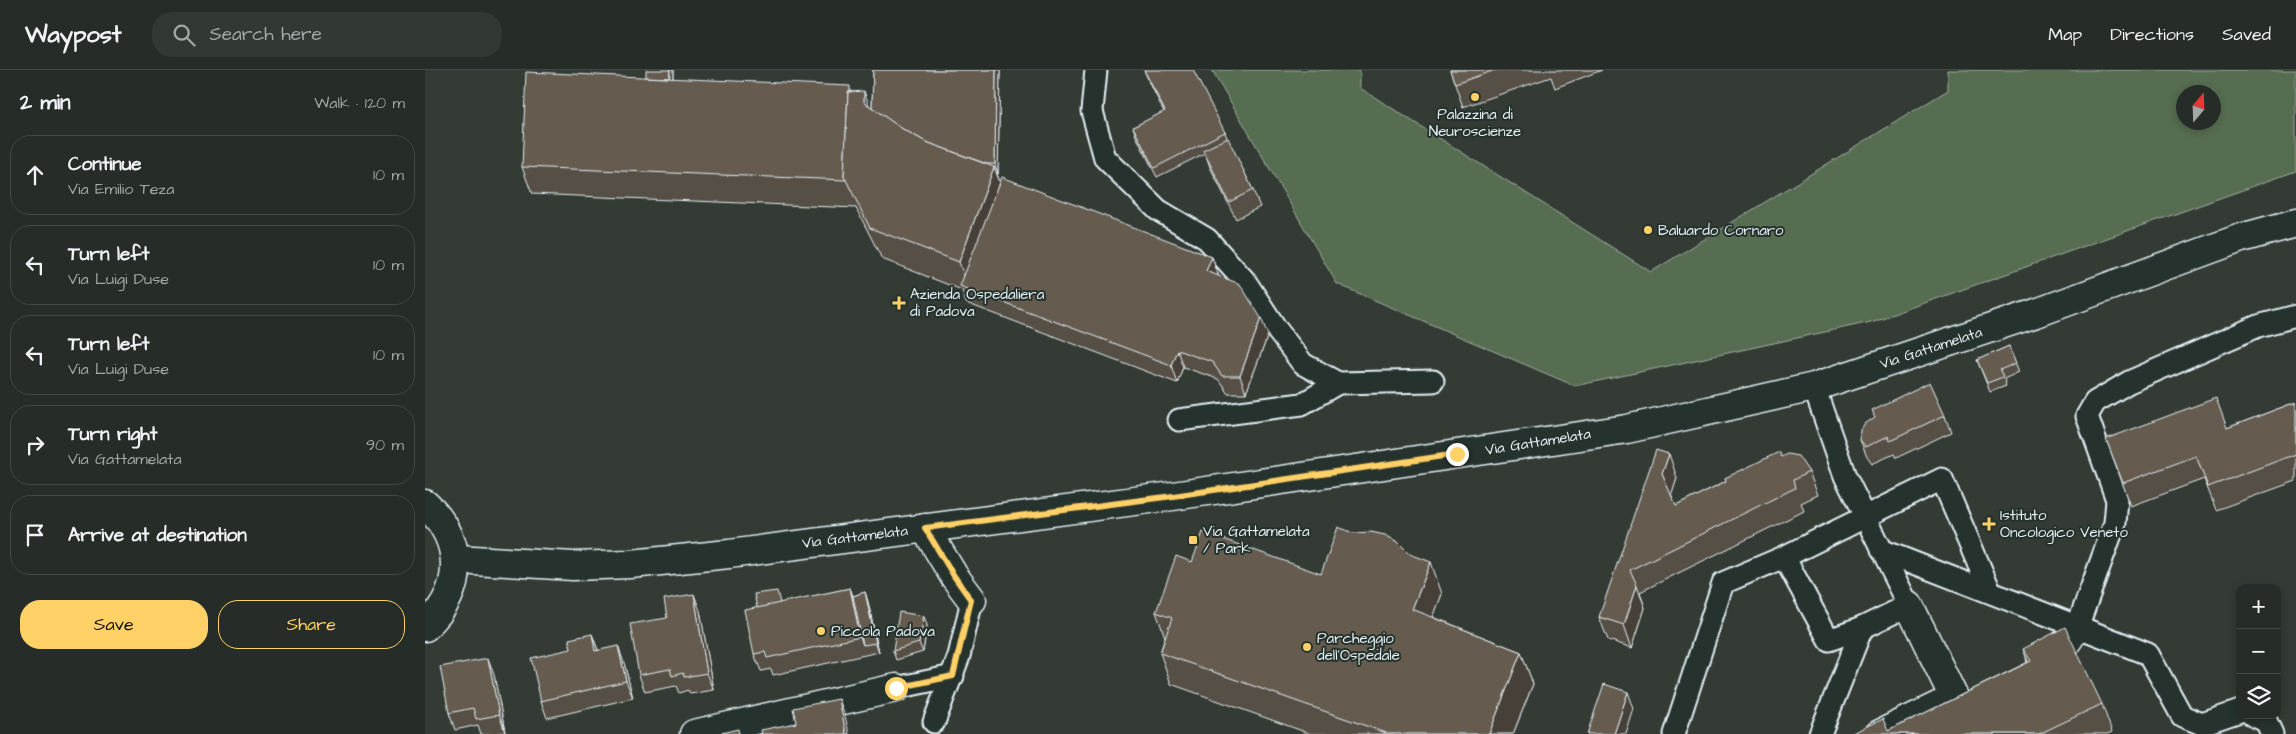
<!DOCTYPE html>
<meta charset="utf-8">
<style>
:root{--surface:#262c27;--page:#323833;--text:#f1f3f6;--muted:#a4a7a7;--line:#424844;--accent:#ffd166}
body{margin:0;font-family:"Architects Daughter",sans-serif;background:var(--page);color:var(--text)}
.controls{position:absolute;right:15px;bottom:15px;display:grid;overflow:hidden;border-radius:10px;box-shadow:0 2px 8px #0003}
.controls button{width:45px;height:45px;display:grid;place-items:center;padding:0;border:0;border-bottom:1px solid var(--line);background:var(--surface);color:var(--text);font:25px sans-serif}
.compass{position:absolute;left:1751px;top:15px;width:45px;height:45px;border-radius:50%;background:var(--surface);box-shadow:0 2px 8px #0003;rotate:19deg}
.stop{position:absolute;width:15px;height:15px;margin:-11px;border:4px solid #ffd166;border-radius:50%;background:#fff}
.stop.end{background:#ffd166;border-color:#fff;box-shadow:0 1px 5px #0008}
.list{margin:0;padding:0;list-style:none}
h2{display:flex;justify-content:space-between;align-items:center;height:65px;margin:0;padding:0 20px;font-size:21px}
h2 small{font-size:16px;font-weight:400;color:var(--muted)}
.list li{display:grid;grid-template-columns:32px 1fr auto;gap:15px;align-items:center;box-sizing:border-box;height:80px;margin:0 10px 10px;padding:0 10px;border:1px solid var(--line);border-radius:20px}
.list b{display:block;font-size:19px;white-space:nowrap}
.list p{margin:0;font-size:16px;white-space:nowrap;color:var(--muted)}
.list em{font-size:16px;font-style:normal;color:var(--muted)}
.actions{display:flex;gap:10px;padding:15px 20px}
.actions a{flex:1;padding:11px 0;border:1px solid var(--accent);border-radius:20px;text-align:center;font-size:18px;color:var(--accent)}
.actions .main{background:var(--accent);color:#111}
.icon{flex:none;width:28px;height:28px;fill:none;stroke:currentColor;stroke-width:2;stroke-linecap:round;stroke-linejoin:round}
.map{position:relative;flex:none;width:1871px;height:664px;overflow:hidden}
header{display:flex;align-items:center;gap:30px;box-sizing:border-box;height:70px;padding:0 25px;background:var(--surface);border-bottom:1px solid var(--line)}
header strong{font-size:24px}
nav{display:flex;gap:28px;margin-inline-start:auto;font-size:18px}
.search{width:350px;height:45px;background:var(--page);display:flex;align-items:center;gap:12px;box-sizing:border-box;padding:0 18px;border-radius:20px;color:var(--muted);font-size:19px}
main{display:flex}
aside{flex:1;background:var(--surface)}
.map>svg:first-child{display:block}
</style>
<header>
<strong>Waypost</strong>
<div class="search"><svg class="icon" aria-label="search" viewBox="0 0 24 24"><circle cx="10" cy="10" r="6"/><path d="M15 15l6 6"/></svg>Search here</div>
<nav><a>Map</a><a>Directions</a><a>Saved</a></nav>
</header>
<main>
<aside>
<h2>2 min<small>Walk · 120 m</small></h2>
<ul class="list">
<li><svg class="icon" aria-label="ahead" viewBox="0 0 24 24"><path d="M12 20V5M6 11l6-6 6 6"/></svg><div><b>Continue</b><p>Via Emilio Teza</p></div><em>10 m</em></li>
<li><svg class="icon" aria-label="left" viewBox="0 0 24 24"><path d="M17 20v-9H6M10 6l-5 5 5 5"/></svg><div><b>Turn left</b><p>Via Luigi Duse</p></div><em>10 m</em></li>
<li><svg class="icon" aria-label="left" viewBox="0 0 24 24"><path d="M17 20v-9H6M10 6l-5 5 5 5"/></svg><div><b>Turn left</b><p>Via Luigi Duse</p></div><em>10 m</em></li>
<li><svg class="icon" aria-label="right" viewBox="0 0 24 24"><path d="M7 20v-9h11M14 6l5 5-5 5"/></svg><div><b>Turn right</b><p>Via Gattamelata</p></div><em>90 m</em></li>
<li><svg class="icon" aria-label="arrive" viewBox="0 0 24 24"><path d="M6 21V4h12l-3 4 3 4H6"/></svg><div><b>Arrive at destination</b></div></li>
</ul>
<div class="actions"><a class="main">Save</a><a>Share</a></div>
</aside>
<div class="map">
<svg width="1871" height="664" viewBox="0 0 1871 664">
<rect width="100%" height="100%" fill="#333b34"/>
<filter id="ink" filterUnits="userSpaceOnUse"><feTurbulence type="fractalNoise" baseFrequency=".02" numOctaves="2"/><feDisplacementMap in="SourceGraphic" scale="10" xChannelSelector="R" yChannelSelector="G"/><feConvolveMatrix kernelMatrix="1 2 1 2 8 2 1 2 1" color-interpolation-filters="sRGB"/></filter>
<g filter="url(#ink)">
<path fill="#576d51" stroke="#a0afa4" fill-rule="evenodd" d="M 787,0 L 935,0 L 935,18 L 1226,202 L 1523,20 L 1523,0 L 1871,0 L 1871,101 L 1446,252 L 1150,316 L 912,214 ZM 1758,22 L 1788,22 L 1788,52 L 1758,52 Z"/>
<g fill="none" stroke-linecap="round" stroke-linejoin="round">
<defs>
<g id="service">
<path d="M 671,0 L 667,41 L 680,88 L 733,140 L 782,169 L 820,211 L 852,260 L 878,294 L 913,313 L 1008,311"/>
<path d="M 754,350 L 877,334 L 913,313"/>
<path d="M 1456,480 L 1723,584 L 1757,646 L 1777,654 L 1815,641"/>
<path d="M 1359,487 L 1404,570 L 1437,558 L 1484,535 L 1420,406 L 1389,317"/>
<path d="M 1653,555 L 1690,453 L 1692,430 L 1662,346 L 1670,332 L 1704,312 L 1833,256 L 1871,246"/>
<path d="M 471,618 L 528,606"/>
<path d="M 1827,645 L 1841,651 L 1847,664"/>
<path d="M 509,652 L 534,586 L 547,530"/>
<path d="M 1249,664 L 1298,513 L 1359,487 L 1517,409 L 1565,521"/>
<path d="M 1395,664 L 1437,558"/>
</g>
<g id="pedestrian">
<path d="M 1484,535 L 1537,644"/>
<path d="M 1616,587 L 1639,576 L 1653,555"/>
<path d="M 1455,664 L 1527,629"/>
</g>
<g id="minor">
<path d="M 500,458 L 529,506 L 547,530"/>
<path d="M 269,664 L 471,618"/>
</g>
<g id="secondary">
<path d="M 0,434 C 40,471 40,520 0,557"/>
<path d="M 31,489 L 148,496 L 206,494 L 304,484 L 748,426 L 1202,359 L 1389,317 L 1614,242 L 1816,168 L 1871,153"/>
</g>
</defs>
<use href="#service" stroke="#e8f1f8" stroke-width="25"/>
<use href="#pedestrian" stroke="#e8f1f8" stroke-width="31"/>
<use href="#minor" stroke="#e8f1f8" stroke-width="31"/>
<use href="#secondary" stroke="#e8f1f8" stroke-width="31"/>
<use href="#service" stroke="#26332d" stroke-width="21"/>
<use href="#pedestrian" stroke="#26332d" stroke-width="28"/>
<use href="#minor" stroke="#26332d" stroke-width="28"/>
<use href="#secondary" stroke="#26332d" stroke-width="28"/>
</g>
<g fill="#574f44" stroke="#e8f1f8">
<path d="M 248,0 L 248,9 L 427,22 L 447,38 L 448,0 L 575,0 L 573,104 L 572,104 L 575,112 L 787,187 L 793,204 L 793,205 L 843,265 L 821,323 L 803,323 L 793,309 L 758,297 L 752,313 L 541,233 L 537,220 L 457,189 L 431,138 L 107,124 L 97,97 L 221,7 Z"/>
<path d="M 719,0 L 800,62 L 802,68 L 828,120 L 835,137 L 811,149 L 785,97 L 780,83 L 732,107 L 711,66 L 708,57 L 739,42 L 722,7 Z"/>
<path d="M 1025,0 L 1177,0 L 1130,18 L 1126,7 L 1038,37 Z"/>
<path d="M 1584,276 L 1594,302 L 1579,309 L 1581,316 L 1565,322 L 1552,290 Z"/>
<path d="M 1871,332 L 1871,411 L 1791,440 L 1779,409 L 1706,436 L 1681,369 L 1802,358 Z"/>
<path d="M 1520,345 L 1526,362 L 1471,388 L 1469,384 L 1447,394 L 1442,387 L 1435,370 L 1450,347 Z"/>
<path d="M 1356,387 L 1384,402 L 1393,425 L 1376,433 L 1379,441 L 1215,522 L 1220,538 L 1207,578 L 1183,570 L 1174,547 L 1252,408 L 1246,426 L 1251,436 L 1301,411 L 1300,408 Z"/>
<path d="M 928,463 L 1017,524 L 1008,547 L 1096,582 L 1108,614 L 1088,664 L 886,664 L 746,614 L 735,583 L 740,567 L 731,542 L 767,492 L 896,504 Z"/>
<path d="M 425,518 L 428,526 L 440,522 L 443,532 L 454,582 L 348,605 L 346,599 L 336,601 L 329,584 L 356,533 Z"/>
<path d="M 275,541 L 289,620 L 265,624 L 263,620 L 254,623 L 251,616 L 220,622 L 214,605 Z"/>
<path d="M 502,555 L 498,582 L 471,590 L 468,581 Z"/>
<path d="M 167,564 L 173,580 L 199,593 L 208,628 L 122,648 L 116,631 L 146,579 Z"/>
<path d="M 1598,579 L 1677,634 L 1687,662 L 1682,664 L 1426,664 L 1463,661 L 1603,592 Z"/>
<path d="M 69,605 L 80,662 L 69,664 L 56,664 L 53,655 L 30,660 L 24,643 Z"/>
</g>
<g fill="#474037" stroke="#e8f1f8">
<path d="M 245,0 L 248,0 L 247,35 L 244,25 Z"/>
<path d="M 571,0 L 575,0 L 573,104 L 570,94 Z"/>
<path d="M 439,21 L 450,52 L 439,32 Z"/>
<path d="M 569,97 L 581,128 L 544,219 L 534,192 Z"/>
<path d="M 787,187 L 793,204 L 787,218 L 781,201 Z"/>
<path d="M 836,248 L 843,265 L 821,323 L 815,306 Z"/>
<path d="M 752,280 L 758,297 L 752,313 L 746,295 Z"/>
<path d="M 1244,384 L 1252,408 L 1246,427 L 1237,404 Z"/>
<path d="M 1006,492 L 1017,524 L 999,571 L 987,539 Z"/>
<path d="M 1212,515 L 1220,538 L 1207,578 L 1199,555 Z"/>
<path d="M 425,518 L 431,535 L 438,575 L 435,567 Z"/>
<path d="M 440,522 L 443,532 L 454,582 L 451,573 Z"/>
<path d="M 269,524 L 275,541 L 289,620 L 282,603 Z"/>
<path d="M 499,546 L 502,555 L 498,582 L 494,573 Z"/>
<path d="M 167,564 L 173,581 L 170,581 Z"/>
<path d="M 193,576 L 199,593 L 208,628 L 201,611 Z"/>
<path d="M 1096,582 L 1108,614 L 1088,664 L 1064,664 Z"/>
<path d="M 63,588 L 69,605 L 80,662 L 74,645 Z"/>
<path d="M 1203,622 L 1209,639 L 1201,664 L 1189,664 Z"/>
<path d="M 414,629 L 420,646 L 424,664 L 421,664 Z"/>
</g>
<g fill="#655c4f" stroke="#e8f1f8">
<path d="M 221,0 L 245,0 L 244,8 L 221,7 Z"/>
<path d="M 448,0 L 571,0 L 570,94 L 562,94 L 501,72 L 476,58 L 447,38 Z"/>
<path d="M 719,0 L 768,0 L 800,62 L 729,98 L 708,57 L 740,41 Z"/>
<path d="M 1025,0 L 1070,0 L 1030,14 Z"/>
<path d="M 101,2 L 425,16 L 425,22 L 423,22 L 419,106 L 421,110 L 97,97 Z"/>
<path d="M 439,21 L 439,32 L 476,58 L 501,72 L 569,97 L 534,192 L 445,158 L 419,106 L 423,22 Z"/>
<path d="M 803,68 L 828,120 L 804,132 L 778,80 Z"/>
<path d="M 577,107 L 787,187 L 781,201 L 815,214 L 836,248 L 815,306 L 797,306 L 787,292 L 752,280 L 746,295 L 535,216 Z"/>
<path d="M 1584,276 L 1591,293 L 1575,300 L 1578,307 L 1562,313 L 1552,290 Z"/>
<path d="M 1505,312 L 1520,345 L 1465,371 L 1463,366 L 1441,377 L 1435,370 L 1436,360 L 1440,354 L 1450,347 L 1447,340 Z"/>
<path d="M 1791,328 L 1802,358 L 1871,332 L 1871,384 L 1783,417 L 1771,386 L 1698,413 L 1681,369 Z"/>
<path d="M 1231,380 L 1244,384 L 1237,404 L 1251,436 L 1301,411 L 1300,408 L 1354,382 L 1356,387 L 1362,384 L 1373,386 L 1384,402 L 1368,410 L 1370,418 L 1205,500 L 1212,515 L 1199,555 L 1174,547 Z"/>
<path d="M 913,457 L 928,463 L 946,462 L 960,465 L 973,472 L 985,484 L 1006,492 L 987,539 L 1096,582 L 1064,664 L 964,664 L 735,583 L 747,548 L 731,542 L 751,486 L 767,492 L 778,462 L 896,504 Z"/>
<path d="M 425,518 L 435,567 L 342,588 L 340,582 L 329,584 L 320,540 Z"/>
<path d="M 352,521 L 355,533 L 332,538 L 329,524 Z"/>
<path d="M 440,522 L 451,573 L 438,575 L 428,526 Z"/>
<path d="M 269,524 L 282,603 L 259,607 L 258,603 L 247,606 L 245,599 L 214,605 L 205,554 L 242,548 L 239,529 Z"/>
<path d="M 474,542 L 499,546 L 494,573 L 468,581 Z"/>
<path d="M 1640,557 L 1677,634 L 1614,664 L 1426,664 L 1458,649 L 1463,661 L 1606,591 L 1598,579 Z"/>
<path d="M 167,564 L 170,581 L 193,576 L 201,611 L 116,631 L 106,588 L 146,579 L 144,569 Z"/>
<path d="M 63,588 L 74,645 L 51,649 L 48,638 L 24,643 L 15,597 Z"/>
<path d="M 1179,614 L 1203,622 L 1189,664 L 1162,664 Z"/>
<path d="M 414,629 L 421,664 L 337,664 L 336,660 L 371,653 L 368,638 Z"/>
<path d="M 313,659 L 314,664 L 292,664 Z"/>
</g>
</g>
<g fill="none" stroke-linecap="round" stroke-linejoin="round" filter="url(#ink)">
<path stroke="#ffd166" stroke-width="6" d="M 471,618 L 528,606 L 546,530 L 529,506 L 500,458 L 748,426 L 1032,384"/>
</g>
<g fill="#ffd166" stroke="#26332d" stroke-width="2">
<circle cx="1050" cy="27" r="5"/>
<circle cx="1223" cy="160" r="5"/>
<path d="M471.5 225.5h5v5h5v5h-5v5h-5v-5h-5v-5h5z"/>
<path d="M1561.5 446.5h5v5h5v5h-5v5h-5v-5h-5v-5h5z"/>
<rect x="763" y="465" width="10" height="10" rx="2.5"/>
<circle cx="396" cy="561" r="5"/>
<circle cx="882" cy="577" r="5"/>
</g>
<g text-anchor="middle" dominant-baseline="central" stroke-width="4" stroke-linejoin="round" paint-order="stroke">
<g font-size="15" fill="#e8f1f8" stroke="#26332d" text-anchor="start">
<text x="1050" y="44" text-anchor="middle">Palazzina di<tspan x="1050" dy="17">Neuroscienze</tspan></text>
<text x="1233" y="160">Baluardo Cornaro</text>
<text x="485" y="224">Azienda Ospedaliera<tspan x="485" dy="17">di Padova</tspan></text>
<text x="1575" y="445">Istituto<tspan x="1575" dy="17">Oncologico Veneto</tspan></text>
<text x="778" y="461">Via Gattamelata<tspan x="778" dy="17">/ Park</tspan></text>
<text x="406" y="561">Piccola Padova</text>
<text x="892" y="568">Parcheggio<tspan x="892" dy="17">dell'Ospedale</tspan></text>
</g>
<g font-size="15" fill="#e8f1f8" stroke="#26332d">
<text transform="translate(1506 278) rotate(-18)">Via Gattamelata</text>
<text transform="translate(1113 372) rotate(-9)">Via Gattamelata</text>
<text transform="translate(430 467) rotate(-7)">Via Gattamelata</text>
</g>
</g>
</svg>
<div class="controls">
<button>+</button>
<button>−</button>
<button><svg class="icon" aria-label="layers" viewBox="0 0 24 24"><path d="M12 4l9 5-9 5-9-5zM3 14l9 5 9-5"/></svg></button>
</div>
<svg class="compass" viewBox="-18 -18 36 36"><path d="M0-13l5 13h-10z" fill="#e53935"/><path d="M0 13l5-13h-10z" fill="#a4a7a7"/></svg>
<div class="stop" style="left:471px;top:618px"></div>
<div class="stop end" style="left:1032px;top:384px"></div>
</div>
</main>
